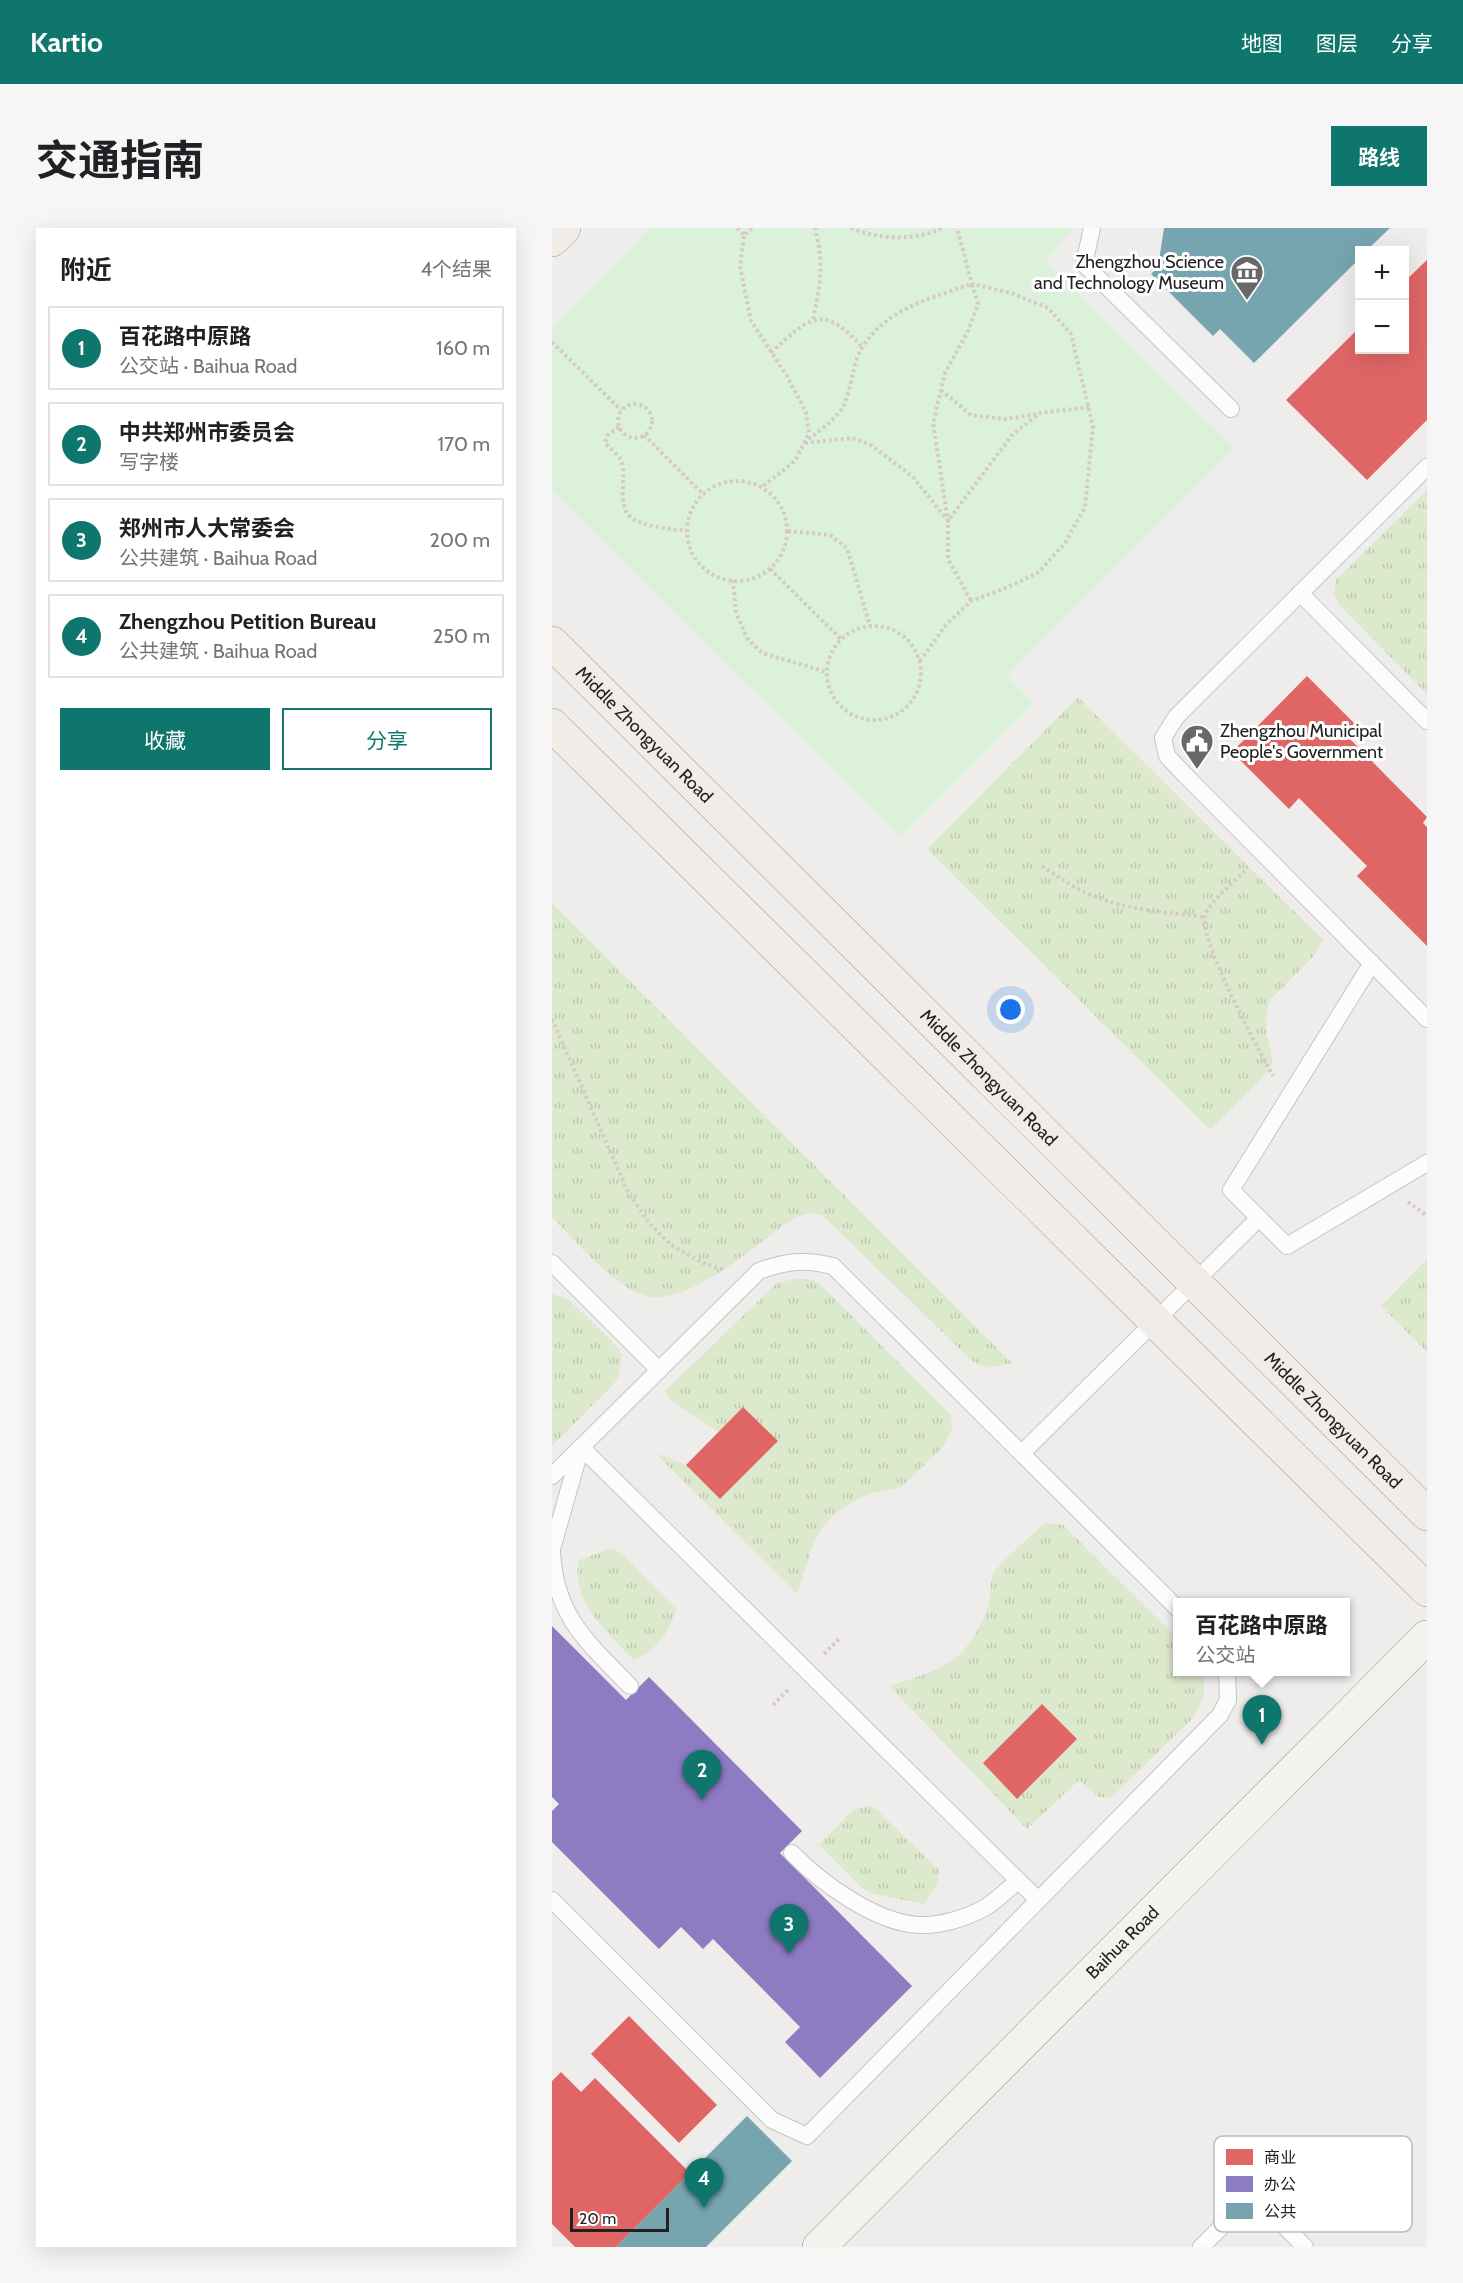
<!DOCTYPE html>
<html lang="zh">
<meta charset="utf-8">
<style>
:root{--surface:#fff;--page:#f6f6f6;--text:#202124;--muted:#757577;--line:#e0e0e0;--accent:#0f766e}
body{margin:0;font-family:Cabin,"Noto Sans SC",sans-serif;background:var(--page);color:var(--text)}
.controls{position:absolute;right:18px;top:18px;display:grid;overflow:hidden;border-radius:0px;box-shadow:0 6px 24px #0002}
.controls button{width:54px;height:54px;display:grid;place-items:center;padding:0;border:0;border-bottom:2px solid var(--line);background:var(--surface);color:var(--text);font:30px sans-serif}
.scale{position:absolute;left:18px;bottom:15px;width:99px;box-sizing:border-box;padding-left:6px;border:3px solid #212121;border-top:0;font-size:16px;line-height:21px;white-space:nowrap;color:#212121;-webkit-text-stroke:4px #fff;paint-order:stroke}
.you{position:absolute;left:459px;top:782px;width:21px;height:21px;margin:-15px;border:4px solid #fff;border-radius:50%;background:#1a73e8;box-shadow:0 0 0 9px #1a73e833}
.badge{display:grid;place-items:center;width:39px;height:39px;border-radius:50%;background:var(--accent);color:#fff;font-size:20px;font-weight:700}
.pin{position:absolute;translate:-50% -50px;filter:drop-shadow(0 2px 3px #0008)}
.pin::after{content:'';position:absolute;top:32px;width:21px;height:18px;background:inherit;clip-path:polygon(0 0,100% 0,50% 100%)}
.popup{position:absolute;left:621px;top:1370px;width:177px;height:78px;box-sizing:border-box;display:grid;place-content:center;border-radius:0px;background:var(--surface);filter:drop-shadow(0 2px 4px #0005);font-size:20px;white-space:nowrap;color:var(--muted)}
.popup b{font-size:22px;color:var(--text)}
.popup::after{content:'';position:absolute;left:50%;top:100%;margin-left:-12px;border:12px solid transparent;border-top-color:var(--surface)}
.list{margin:0;padding:0;list-style:none}
h2{display:flex;justify-content:space-between;align-items:center;height:78px;margin:0;padding:0 24px;font-size:26px}
h2 small{font-size:20px;font-weight:400;color:var(--muted)}
.list li{display:grid;grid-template-columns:39px 1fr auto;gap:18px;align-items:center;box-sizing:border-box;height:84px;margin:0 12px 12px;padding:0 12px;border:2px solid var(--line);border-radius:0px}
.list b{display:block;font-size:22px;white-space:nowrap}
.list p{margin:0;font-size:20px;white-space:nowrap;color:var(--muted)}
.list em{font-size:20px;font-style:normal;color:var(--muted)}
.actions{display:flex;gap:12px;padding:18px 24px}
.actions a{flex:1;padding:14px 0;border:2px solid var(--accent);border-radius:0px;text-align:center;font-size:21px;color:var(--accent)}
.actions .main{background:var(--accent);color:#fff}
.map{position:relative;flex:none;width:875px;height:2019px;overflow:hidden;border-radius:0px}
header{display:flex;align-items:center;gap:36px;box-sizing:border-box;height:84px;padding:0 30px;background:var(--accent);color:#fff}
header strong{font-size:28px}
nav{display:flex;gap:33px;margin-inline-start:auto;font-size:21px}
.intro{display:flex;align-items:center;justify-content:space-between;box-sizing:border-box;height:144px;padding:0 36px}
h1{margin:0;font-size:42px}
.button{padding:15px 27px;border-radius:0px;background:var(--accent);color:#fff;font-size:21px;font-weight:700}
main{display:flex;gap:36px;padding:0 36px}
aside{flex:1;background:var(--surface);border-radius:0px;box-shadow:0 6px 24px #0002}
.map>svg:first-child{display:block}
</style>
<header>
<strong>Kartio</strong>
<nav><a>地图</a><a>图层</a><a>分享</a></nav>
</header>
<div class="intro"><h1>交通指南</h1><a class="button">路线</a></div>
<main>
<aside>
<h2>附近<small>4个结果</small></h2>
<ul class="list">
<li><span class="badge">1</span><div><b>百花路中原路</b><p>公交站 · Baihua Road</p></div><em>160 m</em></li>
<li><span class="badge">2</span><div><b>中共郑州市委员会</b><p>写字楼</p></div><em>170 m</em></li>
<li><span class="badge">3</span><div><b>郑州市人大常委会</b><p>公共建筑 · Baihua Road</p></div><em>200 m</em></li>
<li><span class="badge">4</span><div><b>Zhengzhou Petition Bureau</b><p>公共建筑 · Baihua Road</p></div><em>250 m</em></li>
</ul>
<div class="actions"><a class="main">收藏</a><a>分享</a></div>
</aside>
<div class="map">
<svg width="875" height="2019" viewBox="0 0 875 2019">
<defs>
<pattern id="grass-tufts" width="24" height="20" patternUnits="userSpaceOnUse" patternTransform="scale(1.5)"><rect width="24" height="20" fill="#dde9cd"/><path d="M3 7l-1-3M5 7V3M7 7l1-3M15 17l-1-3M17 17v-4M19 17l1-3" fill="none" stroke="#bdc8b0"/></pattern>
</defs>
<rect width="100%" height="100%" fill="#efedeb"/>
<g fill="url(#grass-tufts)">
<path d="M 875,262 L 875,466 L 788,378 L 782,366 L 784,352 Z"/>
<path d="M 526,469 L 771,712 L 761,729 L 720,770 L 715,781 L 714,803 L 721,834 L 712,848 L 658,902 L 375,621 Z"/>
<path d="M 0,675 L 460,1135 L 436,1140 L 420,1133 L 270,987 L 257,985 L 244,989 C 207,1013 138,1079 94,1068 C 61,1059 23,1012 0,989 Z"/>
<path d="M 875,1031 L 875,1124 L 829,1078 Z"/>
<path d="M 243,1051 L 258,1051 L 267,1055 L 399,1187 L 400,1202 L 390,1220 L 349,1259 L 317,1266 L 293,1278 L 279,1290 L 268,1303 L 261,1317 L 245,1366 L 103,1225 L 134,1237 L 168,1271 L 225,1214 L 192,1180 L 167,1204 L 118,1172 L 113,1163 L 225,1055 Z"/>
<path d="M 0,1066 L 16,1071 L 60,1113 L 70,1127 L 67,1147 L 62,1156 L 0,1218 Z"/>
<path d="M 495,1295 L 511,1297 L 626,1411 L 626,1444 L 650,1444 C 656,1461 650,1477 640,1491 L 559,1570 L 546,1569 L 527,1552 L 475,1601 L 337,1458 C 389,1442 417,1434 436,1378 C 440,1368 437,1356 441,1346 C 445,1337 478,1309 487,1300 Z"/>
<path d="M 60,1320 L 69,1325 L 124,1381 C 119,1403 103,1424 82,1432 C 58,1407 17,1372 27,1332 Z"/>
<path d="M 318,1578 L 326,1583 L 387,1642 L 385,1657 L 372,1676 L 322,1666 L 310,1660 L 267,1617 L 302,1581 Z"/>
</g>
<path fill="#dcf1da" d="M 98,0 L 521,0 L 494,33 L 682,220 L 455,448 L 481,475 L 348,609 L 0,263 L 0,99 Z"/>
<g fill="#e06666">
<path d="M 875,32 L 875,192 L 815,252 L 734,172 L 808,99 L 808,122 L 852,122 L 852,54 Z"/>
<path d="M 755,448 L 809,502 L 799,512 L 875,589 L 871,595 L 875,599 L 875,718 L 805,648 L 815,638 L 747,570 L 737,581 L 680,524 Z"/>
<path d="M 191,1179 L 226,1213 L 168,1271 L 134,1237 Z"/>
<path d="M 490,1476 L 525,1511 L 465,1571 L 431,1535 Z"/>
<path d="M 77,1788 L 165,1877 L 127,1915 L 39,1826 Z"/>
<path d="M 9,1844 L 29,1864 L 43,1850 L 138,1945 L 64,2019 L 23,2019 L 0,1996 L 0,1853 Z"/>
</g>
<path fill="#8e7cc3" d="M 0,1398 L 74,1472 L 97,1449 L 250,1603 L 228,1625 L 360,1758 L 268,1850 L 233,1814 L 248,1799 L 161,1711 L 151,1721 L 129,1699 L 107,1721 L 0,1614 L 0,1583 L 7,1576 L 0,1569 Z"/>
<g fill="#76a5af">
<path d="M 612,0 L 838,0 L 815,22 L 808,22 L 808,30 L 702,135 L 668,101 L 661,108 L 599,46 L 606,39 Z"/>
<path d="M 195,1888 L 240,1933 L 154,2019 L 64,2019 Z"/>
</g>
<g fill="none" stroke-linecap="round" stroke-linejoin="round">
<defs>
<g id="lane">
<path d="M 540,0 L 532,36 L 679,181"/>
<path d="M 875,239 L 624,489 L 611,510 L 615,528 L 633,547 L 875,791"/>
<path d="M 748,365 L 875,493"/>
<path d="M 820,735 L 679,962 L 735,1018 L 875,935"/>
<path d="M 0,1035 L 107,1142"/>
<path d="M 470,1225 L 707,990"/>
<path d="M 0,1248 L 207,1043 C 234,1033 253,1031 281,1038 L 626,1381"/>
<path d="M 0,1321 L 29,1219 L 486,1672"/>
<path d="M 0,1323 C 3,1388 35,1414 78,1458"/>
<path d="M 240,1625 C 269,1655 324,1695 367,1697 C 388,1698 415,1690 434,1679 C 445,1672 456,1661 466,1653"/>
<path d="M 0,1672 L 220,1892 L 255,1908 L 668,1487 L 676,1472 L 675,1444"/>
<path d="M 649,2019 L 702,1967 L 753,2019"/>
</g>
<g id="secondary">
<path id="s1" d="M 267,2019 L 875,1409"/>
</g>
<g id="primary">
<path d="M 0,12 L 12,0"/>
<path id="s2" d="M 0,415 L 875,1286"/>
<path d="M 0,497 L 875,1362"/>
</g>
</defs>
<use href="#lane" stroke="#c5c4c3" stroke-width="18"/>
<use href="#secondary" stroke="#979784" stroke-width="34"/>
<use href="#primary" stroke="#a49989" stroke-width="34"/>
<g stroke="#d6cac9" stroke-width="4" stroke-dasharray="3 3" stroke-linecap="butt">
<path d="M 185,0 L 192,7"/>
<path d="M 200,0 L 192,7 L 188,38 L 199,93 L 235,148 L 254,184 L 257,205 L 243,233 L 210,259"/>
<path d="M 299,0 C 326,12 363,13 391,0"/>
<path d="M 261,91 C 269,56 272,35 263,0"/>
<path d="M 0,114 L 69,182"/>
<path d="M 219,125 C 257,89 271,75 310,119"/>
<path d="M 389,162 L 419,187 L 453,191 L 487,186"/>
<circle cx="83" cy="193" r="17"/>
<path d="M 67,199 L 56,207 L 53,215 C 57,220 66,226 69,232 C 76,249 63,278 80,290 C 91,299 121,301 135,303"/>
<path d="M 92,207 L 151,266"/>
<path d="M 252,215 C 263,206 287,189 292,177 C 300,159 300,137 310,120 C 333,81 381,69 420,56 L 426,76 L 416,103 L 393,145 L 381,195 L 396,293 L 396,331 L 419,373"/>
<path d="M 253,215 L 300,210 L 319,217 L 361,249 L 396,293 L 460,207 L 488,185 L 537,179"/>
<circle cx="185" cy="303" r="50"/>
<path d="M 236,303 L 278,307 L 295,320 L 318,398"/>
<path d="M 218,341 L 289,411"/>
<path d="M 181,352 L 184,385 L 195,410 L 210,425 L 275,444"/>
<circle cx="322" cy="445" r="47"/>
<path d="M 368,433 L 393,398 L 419,373 L 456,359 L 487,344 L 513,315 L 533,279 L 541,199 L 519,106 L 496,80 L 459,65 L 420,56 L 405,0"/>
<path d="M 490,638 C 508,650 526,663 547,670 C 577,682 620,685 653,689"/>
<path d="M 693,643 C 682,654 657,674 653,688 C 647,713 707,822 721,848"/>
<path d="M 0,791 L 76,964 L 98,996 L 119,1017 L 151,1035 L 173,1042"/>
<path d="M 856,974 L 875,988"/>
<path d="M 272,1426 L 289,1409"/>
<path d="M 221,1477 L 237,1461"/>
</g>
<use href="#lane" stroke="#fdfcfc" stroke-width="16"/>
<use href="#secondary" stroke="#f3f3ed" stroke-width="33"/>
<use href="#primary" stroke="#f1ece8" stroke-width="33"/>
</g>
<defs>
<symbol id="museum-pin" viewBox="-11 -11 22 30"><path d="M0 17L-7.5 6A9.5 9.5 0 1 1 7.5 6Z" fill="#696868" stroke="#fff"/><path d="M0-6L6-3V-2H-6V-3ZM-5-1h2V3h-2ZM-1-1h2V3h-2ZM3-1h2V3H3ZM-6 4H6V6H-6Z" fill="#fff"/></symbol>
<symbol id="civic-pin" viewBox="-11 -11 22 30"><path d="M0 17L-7.5 6A9.5 9.5 0 1 1 7.5 6Z" fill="#696868" stroke="#fff"/><path d="M-.6-6.5H3V-4.5H.6V-3L4-1V1h2V6H-6V1h2V-1L-.6-3ZM-1.2 2.5V6h2.4V2.5Z" fill="#fff"/></symbol>
</defs>
<g fill-rule="evenodd">
<use href="#museum-pin" x="676" y="25" width="38" height="52"/>
<use href="#civic-pin" x="626" y="494" width="38" height="52"/>
</g>
<g text-anchor="middle" dominant-baseline="central" stroke-width="6" stroke-linejoin="round" paint-order="stroke">
<g font-size="18" fill="#212121" stroke="#fff" text-anchor="end">
<text x="672" y="34">Zhengzhou Science<tspan x="672" dy="21">and Technology Museum</tspan></text>
<text x="668" y="503" text-anchor="start">Zhengzhou Municipal<tspan x="668" dy="21">People's Government</tspan></text>
</g>
<g font-size="18" fill="#212121" stroke="#fff">
<text stroke="none"><textPath href="#s2" startOffset="130">Middle Zhongyuan Road</textPath></text>
<text stroke="none"><textPath href="#s2" startOffset="616">Middle Zhongyuan Road</textPath></text>
<text stroke="none"><textPath href="#s2" startOffset="1102">Middle Zhongyuan Road</textPath></text>
<text stroke="none"><textPath href="#s1" startOffset="430">Baihua Road</textPath></text>
</g>
</g>
<rect x="662" y="1908" width="198" height="96" rx="9" fill="#fff" stroke="#bcbcbc" stroke-width="1.5"/>
<rect x="674" y="1921" width="27" height="16" fill="#e06666"/>
<rect x="674" y="1948" width="27" height="16" fill="#8e7cc3"/>
<rect x="674" y="1975" width="27" height="16" fill="#76a5af"/>
<g font-size="16" fill="#212121">
<text x="712" y="1935">商业</text>
<text x="712" y="1962">办公</text>
<text x="712" y="1989">公共</text>
</g>
</svg>
<div class="controls">
<button>+</button>
<button>−</button>
</div>
<div class="scale">20 m</div>
<div class="you"></div>
<div class="pin badge" style="left:710px;top:1517px">1</div>
<div class="popup"><b>百花路中原路</b>公交站</div>
<div class="pin badge" style="left:150px;top:1572px">2</div>
<div class="pin badge" style="left:237px;top:1726px">3</div>
<div class="pin badge" style="left:152px;top:1980px">4</div>
</div>
</main>
